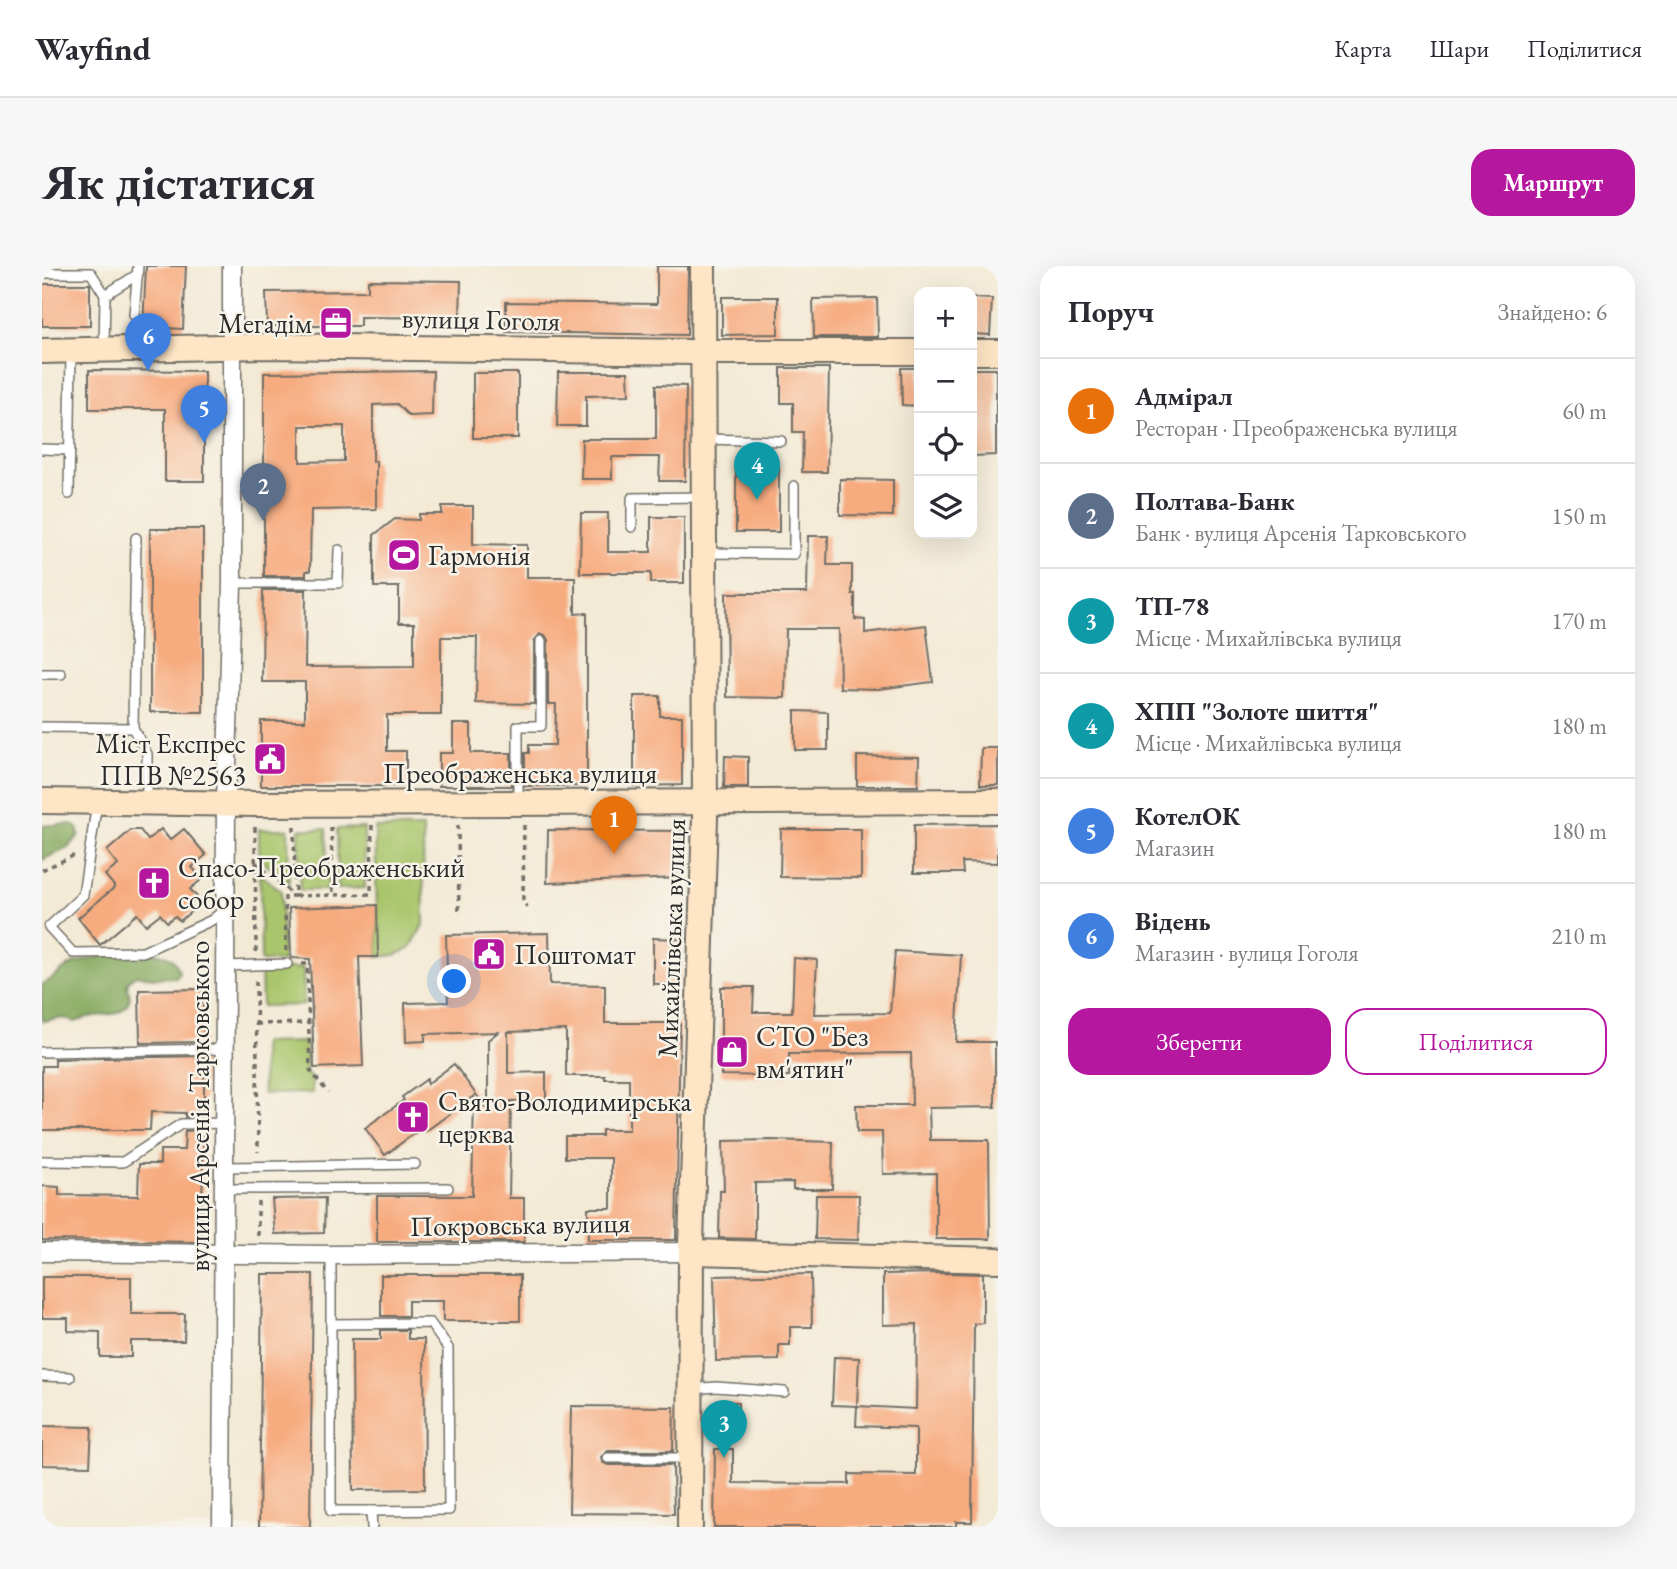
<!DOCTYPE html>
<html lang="uk">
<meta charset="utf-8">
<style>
:root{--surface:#fff;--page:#f7f7f7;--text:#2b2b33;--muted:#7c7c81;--line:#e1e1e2;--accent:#b5179e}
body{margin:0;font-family:"EB Garamond",serif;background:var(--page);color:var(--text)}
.controls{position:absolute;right:21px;top:21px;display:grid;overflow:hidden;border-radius:14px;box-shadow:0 7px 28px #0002}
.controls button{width:63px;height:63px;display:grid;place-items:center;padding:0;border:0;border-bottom:2px solid var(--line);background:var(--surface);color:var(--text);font:35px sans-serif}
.you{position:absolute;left:413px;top:716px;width:24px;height:24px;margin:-18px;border:5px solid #fff;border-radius:50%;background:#1a73e8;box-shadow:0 0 0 10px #1a73e833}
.badge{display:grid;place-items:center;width:46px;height:46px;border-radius:50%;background:var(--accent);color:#fff;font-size:23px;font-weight:700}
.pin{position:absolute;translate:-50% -58px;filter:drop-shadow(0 2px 4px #0008)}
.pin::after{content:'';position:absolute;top:37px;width:24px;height:21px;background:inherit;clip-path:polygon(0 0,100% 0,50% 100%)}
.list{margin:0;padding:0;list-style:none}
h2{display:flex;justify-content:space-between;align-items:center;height:91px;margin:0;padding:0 28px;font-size:30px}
h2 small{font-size:23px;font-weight:400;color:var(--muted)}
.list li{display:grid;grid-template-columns:46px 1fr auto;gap:21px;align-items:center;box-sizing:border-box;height:105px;padding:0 28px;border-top:2px solid var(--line)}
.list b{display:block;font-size:26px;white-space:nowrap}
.list p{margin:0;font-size:23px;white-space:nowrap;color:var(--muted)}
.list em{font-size:23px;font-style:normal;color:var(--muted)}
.actions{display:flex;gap:14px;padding:21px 28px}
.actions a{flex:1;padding:16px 0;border:2px solid var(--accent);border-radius:21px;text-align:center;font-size:24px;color:var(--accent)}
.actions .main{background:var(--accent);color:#fff}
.icon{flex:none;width:38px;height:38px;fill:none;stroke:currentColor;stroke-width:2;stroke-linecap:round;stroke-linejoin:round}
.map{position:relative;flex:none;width:956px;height:1261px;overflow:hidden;border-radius:21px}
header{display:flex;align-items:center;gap:42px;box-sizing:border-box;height:98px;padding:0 35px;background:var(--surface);border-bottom:2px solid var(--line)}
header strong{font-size:33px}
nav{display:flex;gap:38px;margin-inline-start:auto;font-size:24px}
.intro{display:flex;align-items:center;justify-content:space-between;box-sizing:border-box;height:168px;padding:0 42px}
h1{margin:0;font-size:49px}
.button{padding:18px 32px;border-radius:21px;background:var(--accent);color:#fff;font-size:24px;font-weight:700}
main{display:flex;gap:42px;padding:0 42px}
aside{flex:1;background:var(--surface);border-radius:21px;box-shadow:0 7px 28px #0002}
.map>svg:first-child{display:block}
</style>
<header>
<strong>Wayfind</strong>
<nav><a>Карта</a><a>Шари</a><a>Поділитися</a></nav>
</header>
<div class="intro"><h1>Як дістатися</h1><a class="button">Маршрут</a></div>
<main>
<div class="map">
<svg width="956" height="1261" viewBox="0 0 956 1261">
<rect width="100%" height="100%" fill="#f7f3e8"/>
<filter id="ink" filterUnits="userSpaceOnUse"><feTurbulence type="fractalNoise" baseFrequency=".0143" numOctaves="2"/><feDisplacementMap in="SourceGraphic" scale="14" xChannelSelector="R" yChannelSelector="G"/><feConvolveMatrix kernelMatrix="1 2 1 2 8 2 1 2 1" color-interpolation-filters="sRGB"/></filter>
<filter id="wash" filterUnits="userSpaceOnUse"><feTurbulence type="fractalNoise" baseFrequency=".00686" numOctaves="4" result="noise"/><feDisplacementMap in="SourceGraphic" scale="28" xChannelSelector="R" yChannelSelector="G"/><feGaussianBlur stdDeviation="1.57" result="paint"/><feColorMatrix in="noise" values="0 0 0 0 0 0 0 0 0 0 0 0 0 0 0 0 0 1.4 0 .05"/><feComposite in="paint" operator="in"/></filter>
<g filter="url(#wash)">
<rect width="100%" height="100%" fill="#f3ead5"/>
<g fill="#aac66d" stroke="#6a784c" stroke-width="2">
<path d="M 322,562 L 323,622 L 296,623 L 295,563 Z"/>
<path d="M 333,562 L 381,562 L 382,657 L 368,683 L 353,689 L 336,691 Z"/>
<path d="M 217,563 L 246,563 L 247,616 L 217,593 Z"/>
<path d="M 257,563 L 284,563 L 286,624 L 258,624 Z"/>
<path d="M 218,608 L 239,625 L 241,695 L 219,695 Z"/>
<path d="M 261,702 L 262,739 L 220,740 L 219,703 Z"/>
<path d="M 264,776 L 264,807 L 270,813 L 270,827 L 221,828 L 220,777 Z"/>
</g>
<g fill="#87ab60" stroke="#596b46" stroke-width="2">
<path d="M 29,558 L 35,562 L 37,569 L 26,582 L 0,594 L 0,560 Z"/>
<path d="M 96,685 C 115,689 133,684 137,707 L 134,711 L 112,712 L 94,709 L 88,713 L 85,719 L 88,731 L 85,740 L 76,747 L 46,751 L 33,756 L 22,752 L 0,755 L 0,718 C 12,714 18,704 29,699 C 43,692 80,686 96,685 Z"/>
</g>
<g id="blocks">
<g fill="#f7ac80" fill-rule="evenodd">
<path d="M 104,0 L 144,0 L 141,63 L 101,61 Z"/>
<path d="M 615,0 L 646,0 L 645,69 L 464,66 L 464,36 L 615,38 Z"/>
<path d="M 326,14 L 419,15 L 418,52 L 318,51 L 318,60 L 225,60 L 224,26 L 326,25 Z"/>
<rect x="0" y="18" width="48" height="42"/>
<path d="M 680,31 L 736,31 L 736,68 L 680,69 Z"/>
<path d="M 835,32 L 836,71 L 772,71 L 771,33 Z"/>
<path d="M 930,32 L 950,33 L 948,69 L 930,68 Z"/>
<path d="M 739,102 L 787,102 L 785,206 L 760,206 L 761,166 L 751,166 L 751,137 L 739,137 Z"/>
<path d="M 859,102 L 877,102 L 877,140 L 860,139 Z"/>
<path d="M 930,103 L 954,103 L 954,189 L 930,190 Z"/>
<path d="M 47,104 L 162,105 L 162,215 L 123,215 L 123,143 L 47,143 Z"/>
<path d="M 391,105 L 390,149 L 367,150 L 355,138 L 331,139 L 331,195 L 334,195 L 334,243 L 269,244 L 268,305 L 264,305 L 264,310 L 222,310 L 222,107 ZM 258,160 L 302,160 L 302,195 L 258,196 Z"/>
<path d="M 516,106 L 586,106 L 587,129 L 544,130 L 544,160 L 515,160 Z"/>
<rect x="431" y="107" width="45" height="65"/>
<path d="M 614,119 L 644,120 L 643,215 L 617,215 L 618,191 L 570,191 L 570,213 L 539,213 L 540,173 L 614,173 Z"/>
<path d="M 694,201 L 737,202 L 737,266 L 694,266 Z"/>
<path d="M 798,213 L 851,214 L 851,250 L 798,249 Z"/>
<path d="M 400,240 L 431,240 L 431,278 L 485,279 L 485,311 L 533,311 L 533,348 L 545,347 L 545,520 L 483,520 L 483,487 L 487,487 L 487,479 L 513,479 L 514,438 L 506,438 L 506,374 L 503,369 L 498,368 L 492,375 L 492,438 L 434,437 L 435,371 L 399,371 L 399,449 L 345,449 L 345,485 L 364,485 L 364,520 L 219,520 L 219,455 L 263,455 L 263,416 L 220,416 L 221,324 L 264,324 L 263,401 L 372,400 L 372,357 L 357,357 L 357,321 L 332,321 L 332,269 L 353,253 L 377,254 L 377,248 L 400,248 Z"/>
<path d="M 539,247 L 566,247 L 566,286 L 609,286 L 609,251 L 642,251 L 642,317 L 609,317 L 609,307 L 538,307 Z"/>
<rect x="108" y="263" width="53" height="183"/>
<path d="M 766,270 L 786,270 L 785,299 L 810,299 L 810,328 L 813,328 L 813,353 L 823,354 L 823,367 L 884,359 L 891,416 L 836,423 L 798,422 L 797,363 L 744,363 L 743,432 L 685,431 L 684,327 L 765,327 Z"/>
<path d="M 592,430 L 618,430 L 618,450 L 640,450 L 640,519 L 592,520 Z"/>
<path d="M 753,445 L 786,446 L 786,484 L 753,484 Z"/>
<path d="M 411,458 L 429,458 L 429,487 L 469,487 L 469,520 L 397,520 L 397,487 L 411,487 Z"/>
<path d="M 939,482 L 956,482 L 956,519 L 938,519 Z"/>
<path d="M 683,490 L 706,491 L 706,521 L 682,521 Z"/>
<path d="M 815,490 L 877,491 L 876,520 L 815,520 Z"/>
<path d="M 956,558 L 956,597 L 920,596 L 921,607 L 872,607 L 872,559 Z"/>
<path d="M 119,563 L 128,574 L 142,563 L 164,589 L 150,601 L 160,613 L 148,623 L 155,631 L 146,639 L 151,644 L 138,655 L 133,650 L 125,656 L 118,648 L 104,659 L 95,648 L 58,679 L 36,652 L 73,621 L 63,609 L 76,599 L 65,585 L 89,564 L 98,564 L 106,574 Z"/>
<path d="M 739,563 L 819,563 L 819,612 L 738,611 Z"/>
<path d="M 506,564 L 639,565 L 639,612 L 505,617 Z"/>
<path d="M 335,639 L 336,691 L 317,691 L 321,800 L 272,802 L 268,693 L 249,692 L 247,642 Z"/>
<path d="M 507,667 L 508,718 L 563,719 L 563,757 L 638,757 L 634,974 L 546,974 L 546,942 L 569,942 L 569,892 L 523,892 L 523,870 L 560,870 L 560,864 L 587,864 L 587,813 L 563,813 L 563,810 L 524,810 L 524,764 L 466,766 L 466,807 L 504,806 L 504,834 L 469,835 L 467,932 L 482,932 L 482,976 L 335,976 L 335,930 L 430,930 L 432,830 L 384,865 L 381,861 L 343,889 L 323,862 L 362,834 L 360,831 L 385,813 L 385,818 L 412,798 L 446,845 L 446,774 L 456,766 L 383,768 L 383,775 L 364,776 L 363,737 L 406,736 L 404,669 Z"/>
<path d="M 611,672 L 639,673 L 639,718 L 611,718 Z"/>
<path d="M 853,685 L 919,689 L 914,776 L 953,776 L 953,841 L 887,842 L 888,874 L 947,874 L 948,973 L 894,973 L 894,907 L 841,908 L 840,866 L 815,866 L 814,839 L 870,839 L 869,787 L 747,788 L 747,810 L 679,809 L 679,721 L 712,721 L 711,746 L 750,746 L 752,692 L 775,694 L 772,748 L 848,747 Z"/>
<path d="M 161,723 L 162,776 L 98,777 L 97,724 Z"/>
<path d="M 162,790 L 162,850 L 143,851 L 143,847 L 109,846 L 108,864 L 0,864 L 0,800 L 13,800 L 13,793 Z"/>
<path d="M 162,864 L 159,976 L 0,974 L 0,920 L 17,921 L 17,929 L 96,930 L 97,898 L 118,898 L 118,884 L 142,884 L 143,865 Z"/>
<path d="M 729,874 L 791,876 L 790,923 L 751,923 L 751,916 L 713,917 L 713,973 L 677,972 L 678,925 L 682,925 L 681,875 Z"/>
<path d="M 774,929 L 817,929 L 816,974 L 773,973 Z"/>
<path d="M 283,932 L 282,967 L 233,968 L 230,933 Z"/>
<path d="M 903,1007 L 941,1008 L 941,1057 L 932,1058 L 930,1256 L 914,1256 L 914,1261 L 672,1261 L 673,1183 L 691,1183 L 691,1217 L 807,1218 L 807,1208 L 874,1209 L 874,1162 L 814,1160 L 815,1140 L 874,1143 L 875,1058 L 841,1059 L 841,1008 Z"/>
<path d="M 220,1008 L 271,1008 L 268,1261 L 217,1261 Z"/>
<path d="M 769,1008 L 770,1061 L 748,1061 L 748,1079 L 737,1079 L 737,1094 L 674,1095 L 672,1010 Z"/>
<path d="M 339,1009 L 478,1009 L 478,1055 L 401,1055 L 401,1035 L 366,1035 L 366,1050 L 339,1050 Z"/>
<path d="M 0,1011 L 89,1011 L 89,1048 L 143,1048 L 142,1075 L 89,1075 L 89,1091 L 58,1091 L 58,1066 L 26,1065 L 26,1052 L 0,1052 Z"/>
<path d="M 339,1064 L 366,1064 L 366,1073 L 382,1073 L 383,1223 L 311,1224 L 310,1073 L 339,1073 Z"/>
<path d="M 792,1091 L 817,1092 L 815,1140 L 790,1139 Z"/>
<rect x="677" y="1136" width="19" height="20"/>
<path d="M 529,1140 L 632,1141 L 631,1185 L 566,1185 L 559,1191 L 560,1196 L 566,1199 L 631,1199 L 632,1248 L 527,1247 Z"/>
<path d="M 0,1160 L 50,1161 L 48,1200 L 0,1199 Z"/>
</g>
</g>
</g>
<g filter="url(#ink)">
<use href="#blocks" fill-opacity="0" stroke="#716e66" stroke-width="2"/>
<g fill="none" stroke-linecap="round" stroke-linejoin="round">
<defs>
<g id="lane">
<path d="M 0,7 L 49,7 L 63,29"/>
<path d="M 92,49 L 96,0"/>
<path d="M 62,82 L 63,29 L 96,8"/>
<path d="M 663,173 L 739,175"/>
<path d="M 0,183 L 28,184"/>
<path d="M 27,228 L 29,87"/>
<path d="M 590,261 L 590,232 L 661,231"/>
<path d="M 94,272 L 91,462 L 105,488 L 105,535"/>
<path d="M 664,287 L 752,288 L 752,220"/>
<path d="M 190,317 L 296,317 L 297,284"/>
<path d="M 0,408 L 19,408"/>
<path d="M 0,461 L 91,462"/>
<path d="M 476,534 L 476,460 L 499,460 L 499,375"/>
<path d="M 55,537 L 41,629 L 7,661 L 31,687 L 101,686 L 170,654 L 181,645"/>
<path d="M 183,700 L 245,698"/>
<path d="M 0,786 L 183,783"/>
<path d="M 0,895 L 81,896 L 139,858 L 183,857"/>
<path d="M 183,901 L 373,898"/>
<path d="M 183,923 L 406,922"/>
<path d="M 289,989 L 289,1245 L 329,1245 L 330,1261"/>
<path d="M 289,1058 L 388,1057 L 406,1082 L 407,1244 L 329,1245"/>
<path d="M 0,1110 L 28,1111"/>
<path d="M 649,1123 L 674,1121 L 742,1126"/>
<path d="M 566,1192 L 645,1192"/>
</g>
<g id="street">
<path d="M 0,986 L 289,989 L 649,986"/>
<path d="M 180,1261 L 184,537 L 190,317 L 190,0"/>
</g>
<g id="secondary">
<path d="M 0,85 L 226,80 L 650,86 L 877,86"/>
<path d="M 930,86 L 956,86"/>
<path d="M 0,535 L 213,538 L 956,535"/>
<path d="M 649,986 L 956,994"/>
<path d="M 648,1261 L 649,977 L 663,552 L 661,0"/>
</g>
</defs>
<use href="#lane" stroke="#716e66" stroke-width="12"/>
<use href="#street" stroke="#716e66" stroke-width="21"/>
<use href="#secondary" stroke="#716e66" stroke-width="28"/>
<g stroke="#716e66" stroke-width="3.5" stroke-dasharray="5 5" stroke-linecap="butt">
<path d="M 416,559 L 417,648"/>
<path d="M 482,559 L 481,633 L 485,641"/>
<path d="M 252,560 L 253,630 L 329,628 L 330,558"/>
<path d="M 213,561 L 214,686"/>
<path d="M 289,561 L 291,629"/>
<path d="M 213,596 L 251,629"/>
<path d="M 0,604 L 33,589"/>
<path d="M 244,685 L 243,630 L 253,630"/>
<path d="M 260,698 L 265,698 L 268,804 L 286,827"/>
<path d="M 214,715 L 216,886"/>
<path d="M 214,758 L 267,757"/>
<path d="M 216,935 L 216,970"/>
</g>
<use href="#lane" stroke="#fff" stroke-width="9"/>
<use href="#street" stroke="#fff" stroke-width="18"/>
<use href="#secondary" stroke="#fde5c5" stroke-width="24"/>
</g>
</g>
<defs>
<symbol id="office-square" viewBox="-11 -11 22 22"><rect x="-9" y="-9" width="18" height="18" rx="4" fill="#b5179e" stroke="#f7f3e8"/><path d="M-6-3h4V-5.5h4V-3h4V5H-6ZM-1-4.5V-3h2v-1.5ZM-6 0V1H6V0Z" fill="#fff"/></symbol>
<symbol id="stadium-square" viewBox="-11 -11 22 22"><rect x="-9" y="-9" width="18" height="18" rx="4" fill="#b5179e" stroke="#f7f3e8"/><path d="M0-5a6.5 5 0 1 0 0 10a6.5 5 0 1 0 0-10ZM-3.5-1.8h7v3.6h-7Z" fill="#fff"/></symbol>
<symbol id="civic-square" viewBox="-11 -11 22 22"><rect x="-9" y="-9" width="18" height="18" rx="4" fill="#b5179e" stroke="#f7f3e8"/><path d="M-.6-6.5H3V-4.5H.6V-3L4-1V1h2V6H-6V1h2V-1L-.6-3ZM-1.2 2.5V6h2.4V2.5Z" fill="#fff"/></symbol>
<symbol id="church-square" viewBox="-11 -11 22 22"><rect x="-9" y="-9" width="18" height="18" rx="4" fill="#b5179e" stroke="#f7f3e8"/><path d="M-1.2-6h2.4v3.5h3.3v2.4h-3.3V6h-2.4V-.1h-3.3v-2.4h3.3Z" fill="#fff"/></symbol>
<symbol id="shop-square" viewBox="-11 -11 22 22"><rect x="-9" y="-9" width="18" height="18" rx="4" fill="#b5179e" stroke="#f7f3e8"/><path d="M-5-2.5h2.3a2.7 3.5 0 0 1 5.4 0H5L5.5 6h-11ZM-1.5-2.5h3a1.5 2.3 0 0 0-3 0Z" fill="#fff"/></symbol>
</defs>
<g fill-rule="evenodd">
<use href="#office-square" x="275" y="38" width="38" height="38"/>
<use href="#stadium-square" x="343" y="270" width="38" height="38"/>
<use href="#civic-square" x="209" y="474" width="38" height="38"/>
<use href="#church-square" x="93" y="598" width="38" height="38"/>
<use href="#civic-square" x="428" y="669" width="38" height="38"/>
<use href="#shop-square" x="671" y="767" width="38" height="38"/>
<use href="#church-square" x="352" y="832" width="38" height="38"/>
</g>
<g text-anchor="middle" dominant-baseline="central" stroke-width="5" stroke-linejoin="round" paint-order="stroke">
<g font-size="28" fill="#2b2b2b" stroke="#f7f3e8">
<text transform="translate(439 53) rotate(1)">вулиця Гоголя</text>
<text x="478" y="507">Преображенська вулиця</text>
<text transform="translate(629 672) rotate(-88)">Михайлівська вулиця</text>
<text transform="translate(157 840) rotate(-90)">вулиця Арсенія Тарковського</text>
<text transform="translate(478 958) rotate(-1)">Покровська вулиця</text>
</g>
<g font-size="28" fill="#2b2b2b" stroke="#f7f3e8" text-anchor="start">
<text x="270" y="57" text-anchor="end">Мегадім</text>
<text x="386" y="289">Гармонія</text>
<text x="204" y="477" text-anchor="end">Міст Експрес<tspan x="204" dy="32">ППВ №2563</tspan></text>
<text x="136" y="601">Спасо-Преображенський<tspan x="136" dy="32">собор</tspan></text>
<text x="472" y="688">Поштомат</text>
<text x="714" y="770">СТО "Без<tspan x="714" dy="32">вм'ятин"</tspan></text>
<text x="396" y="835">Свято-Володимирська<tspan x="396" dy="32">церква</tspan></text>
</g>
</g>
</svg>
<div class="controls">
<button>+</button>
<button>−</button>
<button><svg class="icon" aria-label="locate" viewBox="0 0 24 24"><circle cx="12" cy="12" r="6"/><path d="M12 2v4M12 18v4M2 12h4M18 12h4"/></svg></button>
<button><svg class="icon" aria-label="layers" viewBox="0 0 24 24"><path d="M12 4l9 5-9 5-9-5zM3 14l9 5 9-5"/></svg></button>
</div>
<div class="you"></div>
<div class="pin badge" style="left:572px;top:588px;background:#e8710a">1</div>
<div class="pin badge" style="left:221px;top:255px;background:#5c6f8a">2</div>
<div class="pin badge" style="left:682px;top:1192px;background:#0f9aa8">3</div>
<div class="pin badge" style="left:715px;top:234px;background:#0f9aa8">4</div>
<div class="pin badge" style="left:162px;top:177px;background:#3f7fe0">5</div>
<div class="pin badge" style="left:106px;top:105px;background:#3f7fe0">6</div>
</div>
<aside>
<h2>Поруч<small>Знайдено: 6</small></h2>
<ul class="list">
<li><span class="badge" style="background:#e8710a">1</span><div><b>Адмірал</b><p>Ресторан · Преображенська вулиця</p></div><em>60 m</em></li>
<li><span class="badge" style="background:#5c6f8a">2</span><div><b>Полтава-Банк</b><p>Банк · вулиця Арсенія Тарковського</p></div><em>150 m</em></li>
<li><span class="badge" style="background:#0f9aa8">3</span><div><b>ТП-78</b><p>Місце · Михайлівська вулиця</p></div><em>170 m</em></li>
<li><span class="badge" style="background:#0f9aa8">4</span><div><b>ХПП &quot;Золоте шиття&quot;</b><p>Місце · Михайлівська вулиця</p></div><em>180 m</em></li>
<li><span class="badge" style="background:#3f7fe0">5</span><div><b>КотелОК</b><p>Магазин</p></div><em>180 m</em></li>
<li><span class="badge" style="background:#3f7fe0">6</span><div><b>Відень</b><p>Магазин · вулиця Гоголя</p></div><em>210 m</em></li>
</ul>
<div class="actions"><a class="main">Зберегти</a><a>Поділитися</a></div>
</aside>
</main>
